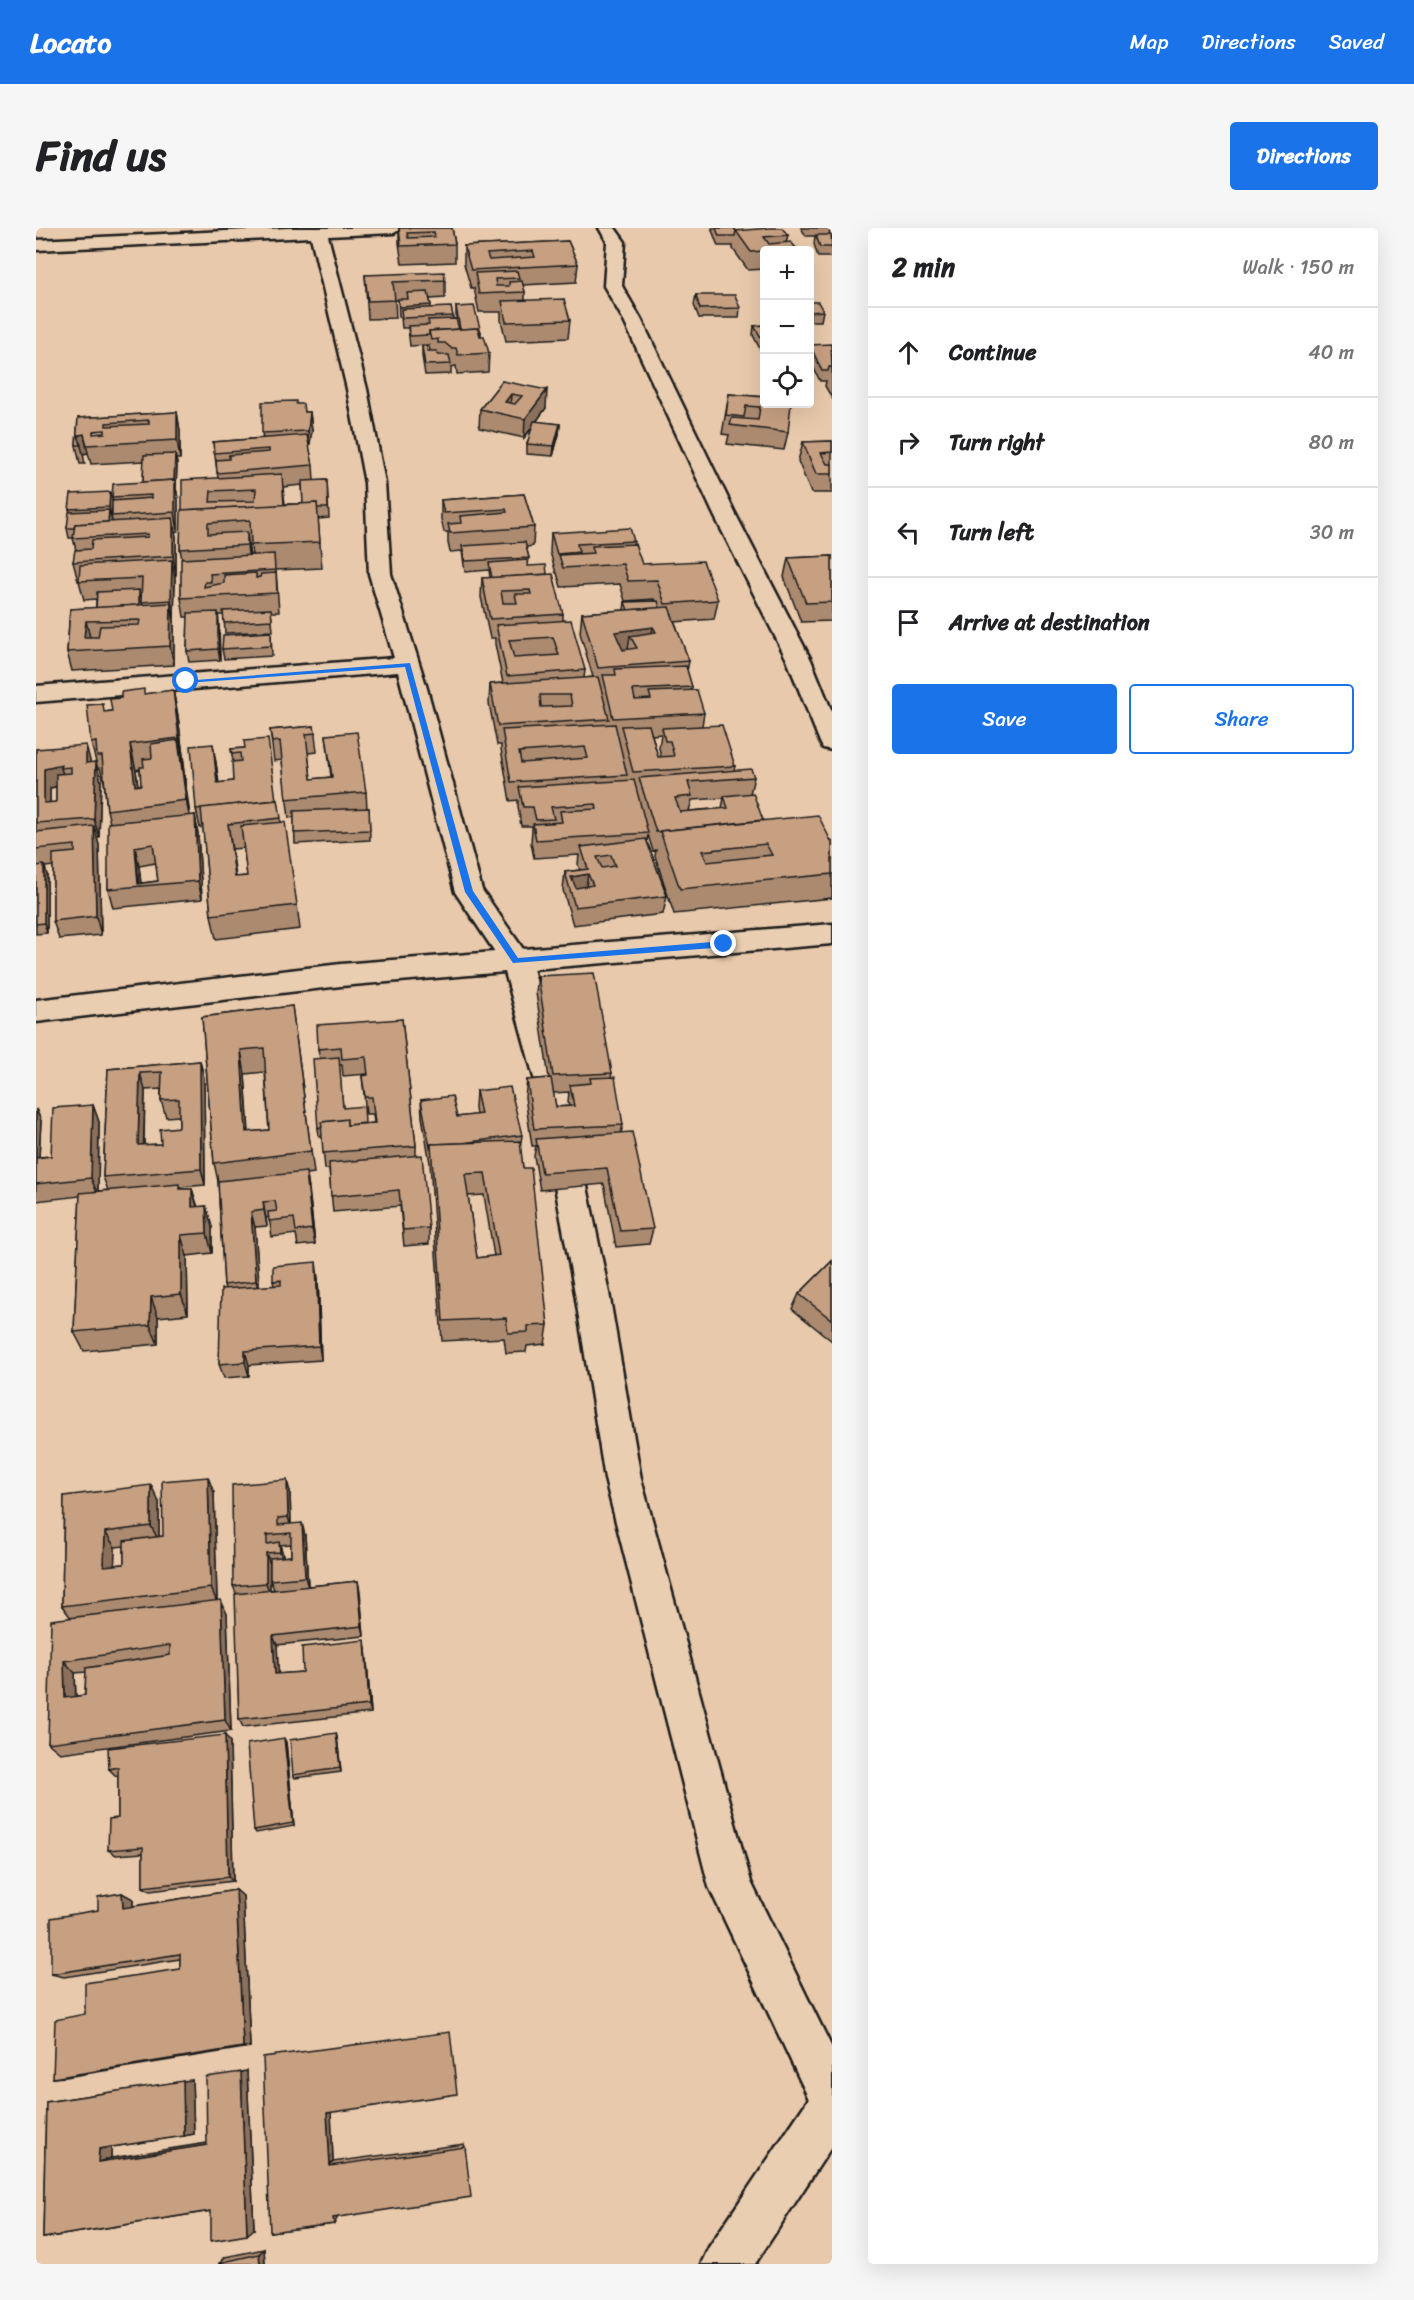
<!DOCTYPE html>
<meta charset="utf-8">
<style>
:root{--surface:#fff;--page:#f6f6f6;--text:#202124;--muted:#757577;--line:#e0e0e0;--accent:#1a73e8}
body{margin:0;font-family:Sriracha,sans-serif;background:var(--page);color:var(--text)}
.controls{position:absolute;right:18px;top:18px;display:grid;overflow:hidden;border-radius:6px;box-shadow:0 6px 24px #0002}
.controls button{width:54px;height:54px;display:grid;place-items:center;padding:0;border:0;border-bottom:2px solid var(--line);background:var(--surface);color:var(--text);font:30px sans-serif}
.stop{position:absolute;width:18px;height:18px;margin:-14px;border:4px solid #1a73e8;border-radius:50%;background:#fff}
.stop.end{background:#1a73e8;border-color:#fff;box-shadow:0 2px 6px #0008}
.list{margin:0;padding:0;list-style:none}
h2{display:flex;justify-content:space-between;align-items:center;height:78px;margin:0;padding:0 24px;font-size:26px}
h2 small{font-size:20px;font-weight:400;color:var(--muted)}
.list li{display:grid;grid-template-columns:39px 1fr auto;gap:18px;align-items:center;box-sizing:border-box;height:90px;padding:0 24px;border-top:2px solid var(--line)}
.list b{display:block;font-size:22px;white-space:nowrap}
.list em{font-size:20px;font-style:normal;color:var(--muted)}
.actions{display:flex;gap:12px;padding:18px 24px}
.actions a{flex:1;padding:14px 0;border:2px solid var(--accent);border-radius:6px;text-align:center;font-size:21px;color:var(--accent)}
.actions .main{background:var(--accent);color:#fff}
.icon{flex:none;width:33px;height:33px;fill:none;stroke:currentColor;stroke-width:2;stroke-linecap:round;stroke-linejoin:round}
.map{position:relative;flex:none;width:796px;height:2036px;overflow:hidden;border-radius:6px}
header{display:flex;align-items:center;gap:36px;box-sizing:border-box;height:84px;padding:0 30px;background:var(--accent);color:#fff}
header strong{font-size:28px}
nav{display:flex;gap:33px;margin-inline-start:auto;font-size:21px}
.intro{display:flex;align-items:center;justify-content:space-between;box-sizing:border-box;height:144px;padding:0 36px}
h1{margin:0;font-size:42px}
.button{padding:15px 27px;border-radius:6px;background:var(--accent);color:#fff;font-size:21px;font-weight:700}
main{display:flex;gap:36px;padding:0 36px}
aside{flex:1;background:var(--surface);border-radius:6px;box-shadow:0 6px 24px #0002}
.map>svg:first-child{display:block}
</style>
<header>
<strong>Locato</strong>
<nav><a>Map</a><a>Directions</a><a>Saved</a></nav>
</header>
<div class="intro"><h1>Find us</h1><a class="button">Directions</a></div>
<main>
<div class="map">
<svg width="796" height="2036" viewBox="0 0 796 2036">
<rect width="100%" height="100%" fill="#e8c9ab"/>
<filter id="ink" filterUnits="userSpaceOnUse"><feTurbulence type="fractalNoise" baseFrequency=".0167" numOctaves="2"/><feDisplacementMap in="SourceGraphic" scale="12" xChannelSelector="R" yChannelSelector="G"/><feConvolveMatrix kernelMatrix="1 2 1 2 8 2 1 2 1" color-interpolation-filters="sRGB"/></filter>
<g filter="url(#ink)">
<g fill="none" stroke-linecap="round" stroke-linejoin="round">
<defs>
<g id="street">
<path d="M 252,0 L 366,0 L 358,5 L 292,8 L 331,161 L 349,255 L 355,346 L 390,457 L 446,662 L 487,721 L 796,696 L 796,716 L 497,741 L 530,857 L 573,1065 L 605,1251 L 715,1654 L 796,1820 L 796,1893 L 780,1886 L 673,1659 L 569,1251 L 539,1065 L 500,857 L 469,744 L 305,758 L 0,794 L 0,772 L 305,736 L 459,724 L 419,664 L 362,444 L 0,474 L 0,458 L 358,430 L 333,346 L 329,255 L 311,161 L 275,9 L 0,22 L 1,12 Z"/>
<path d="M 563,0 L 579,0 L 589,14 L 586,58 L 605,91 L 700,287 L 775,432 L 796,484 L 796,522 L 787,520 L 784,514 L 751,432 L 678,287 L 587,91 L 568,58 L 571,14 Z"/>
</g>
<path id="secondary" d="M 796,1853 L 796,1918 L 719,2036 L 665,2036 L 673,2019 L 780,1860 Z"/>
</defs>
<use href="#street" stroke="#1c1c1c" stroke-width="5"/>
<use href="#secondary" stroke="#1c1c1c" stroke-width="5"/>
<use href="#street" fill="#e9ceb1" fill-rule="evenodd"/>
<use href="#secondary" fill="#e9ceb1" fill-rule="evenodd"/>
</g>
<g fill="#ab8a70" stroke="#1c1c1c" stroke-width="1.5" fill-rule="evenodd">
<path d="M 363,0 L 416,0 L 419,16 L 419,34 L 366,36 L 363,15 Z"/>
<path d="M 676,0 L 698,0 L 700,3 L 752,7 L 750,14 L 760,20 L 760,22 L 729,22 L 729,41 L 712,42 L 697,21 L 697,18 L 682,18 L 676,2 Z"/>
<path d="M 765,0 L 795,0 L 793,7 L 796,9 L 796,29 L 782,29 L 778,16 L 779,8 L 770,8 Z"/>
<path d="M 532,13 L 542,36 L 540,54 L 487,57 L 489,64 L 489,73 L 534,92 L 532,110 L 470,113 L 465,92 L 465,84 L 443,84 L 438,60 L 435,60 L 428,36 L 428,18 Z"/>
<path d="M 329,47 L 409,52 L 409,70 L 394,71 L 395,80 L 417,88 L 417,91 L 420,91 L 420,79 L 445,104 L 445,108 L 453,125 L 452,144 L 421,146 L 420,138 L 415,139 L 415,146 L 389,147 L 386,128 L 386,118 L 391,123 L 394,123 L 393,117 L 374,118 L 372,100 L 366,100 L 365,89 L 363,89 L 362,72 L 359,72 L 360,90 L 332,91 Z"/>
<path d="M 660,67 L 704,80 L 703,90 L 663,90 L 658,77 Z"/>
<path d="M 774,74 L 787,83 L 785,93 L 774,93 Z"/>
<path d="M 729,97 L 729,127 L 727,127 L 717,107 L 718,98 Z"/>
<path d="M 774,117 L 796,118 L 796,170 L 789,158 L 790,153 L 784,153 L 774,132 Z"/>
<path d="M 466,153 L 510,180 L 500,194 L 524,196 L 523,206 L 517,228 L 491,226 L 491,216 L 496,200 L 488,210 L 443,200 L 444,181 Z"/>
<path d="M 693,166 L 729,169 L 752,204 L 748,222 L 691,216 L 693,207 L 686,206 Z"/>
<path d="M 261,176 L 268,184 L 274,184 L 276,203 L 273,219 L 277,237 L 278,253 L 291,252 L 293,290 L 282,291 L 286,340 L 240,342 L 243,384 L 235,384 L 237,403 L 189,405 L 188,387 L 182,387 L 184,432 L 153,434 L 151,423 L 152,389 L 148,389 L 145,370 L 146,331 L 144,321 L 146,282 L 182,250 L 177,214 L 227,210 L 226,205 ZM 266,257 L 267,276 L 249,276 L 247,259 ZM 212,318 L 215,318 L 216,327 L 214,327 Z"/>
<path d="M 141,184 L 144,203 L 144,231 L 140,231 L 141,236 L 140,260 L 142,271 L 142,303 L 139,304 L 140,309 L 140,347 L 139,347 L 139,351 L 138,391 L 138,437 L 36,443 L 31,424 L 34,381 L 60,380 L 60,371 L 48,372 L 43,353 L 42,353 L 37,334 L 40,322 L 37,310 L 33,310 L 31,300 L 34,284 L 33,281 L 76,273 L 77,273 L 76,269 L 107,254 L 108,233 L 55,236 L 52,225 L 47,226 L 49,236 L 44,236 L 40,217 L 42,190 ZM 69,202 L 69,205 L 57,206 L 57,203 Z"/>
<path d="M 796,213 L 796,265 L 775,265 L 762,233 L 767,214 Z"/>
<path d="M 488,266 L 498,299 L 497,318 L 490,319 L 493,330 L 492,338 L 511,346 L 527,386 L 527,393 L 549,442 L 548,450 L 557,449 L 544,405 L 546,385 L 588,382 L 589,374 L 619,373 L 618,371 L 589,373 L 584,356 L 525,359 L 521,345 L 520,345 L 514,324 L 515,305 L 598,313 L 597,316 L 606,336 L 682,372 L 678,391 L 638,394 L 653,433 L 651,443 L 656,459 L 655,462 L 668,485 L 666,498 L 699,538 L 698,542 L 718,549 L 714,566 L 727,592 L 796,613 L 796,670 L 638,686 L 619,628 L 620,622 L 617,623 L 612,607 L 611,613 L 631,668 L 627,686 L 537,697 L 527,662 L 529,644 L 544,642 L 542,637 L 543,627 L 498,630 L 495,615 L 496,602 L 496,598 L 485,598 L 482,578 L 482,572 L 474,573 L 465,521 L 465,517 L 461,517 L 453,475 L 454,456 L 467,455 L 459,416 L 459,410 L 454,410 L 445,369 L 446,350 L 454,350 L 453,342 L 429,344 L 426,323 L 414,324 L 412,315 L 412,304 L 408,304 L 405,291 L 405,272 ZM 625,506 L 623,520 L 625,529 L 622,529 L 616,507 ZM 688,570 L 686,580 L 653,583 L 656,572 Z"/>
<path d="M 796,328 L 796,393 L 765,394 L 748,349 L 752,330 Z"/>
<path d="M 235,404 L 236,428 L 188,431 L 186,421 Z"/>
<path d="M 137,462 L 142,488 L 148,536 L 147,536 L 154,588 L 159,587 L 162,606 L 166,671 L 77,680 L 72,661 L 74,595 L 71,582 L 68,554 L 64,540 L 61,541 L 65,553 L 63,609 L 61,610 L 63,617 L 65,707 L 23,711 L 17,693 L 17,638 L 9,639 L 11,647 L 11,705 L 0,706 L 0,521 L 55,535 L 60,534 L 55,515 L 69,484 L 76,483 L 85,470 ZM 104,541 L 105,557 L 102,557 L 100,542 ZM 20,559 L 20,574 L 14,575 L 14,560 ZM 120,635 L 122,653 L 105,655 L 103,638 Z"/>
<path d="M 278,498 L 281,524 L 272,525 L 275,551 L 295,549 L 290,507 L 330,564 L 331,580 L 333,580 L 334,612 L 259,616 L 258,589 L 253,590 L 246,532 L 238,533 L 234,502 Z"/>
<path d="M 209,520 L 240,572 L 242,572 L 245,594 L 261,677 L 264,701 L 180,711 L 175,687 L 167,599 L 164,600 L 160,581 L 180,535 L 183,555 L 197,553 L 197,534 L 195,521 ZM 208,620 L 211,648 L 200,649 L 196,621 Z"/>
<path d="M 502,748 L 576,845 L 575,849 L 587,897 L 585,905 L 617,1001 L 613,1016 L 580,1019 L 568,956 L 504,962 L 498,928 L 500,918 L 496,918 L 489,869 L 491,852 L 513,850 L 500,765 ZM 533,864 L 532,874 L 533,878 L 520,879 L 517,865 Z"/>
<path d="M 256,778 L 278,945 L 271,946 L 279,1016 L 262,1018 L 260,1006 L 236,1009 L 233,989 L 230,990 L 231,998 L 219,999 L 223,1059 L 238,1058 L 237,1053 L 282,1050 L 285,1132 L 213,1137 L 213,1148 L 188,1150 L 183,1136 L 189,1061 L 188,1057 L 182,953 L 178,935 L 166,789 ZM 229,844 L 233,902 L 213,904 L 209,846 Z"/>
<path d="M 366,791 L 380,918 L 380,928 L 393,1000 L 393,1016 L 368,1018 L 364,978 L 297,984 L 293,941 L 289,941 L 286,908 L 283,909 L 282,900 L 284,831 L 282,821 ZM 303,837 L 306,837 L 307,848 L 331,846 L 331,847 L 326,848 L 330,886 L 337,886 L 338,895 L 329,896 L 307,880 Z"/>
<path d="M 164,833 L 168,850 L 169,957 L 144,959 L 145,961 L 156,961 L 162,979 L 170,978 L 176,999 L 176,1025 L 151,1028 L 152,1086 L 122,1089 L 122,1116 L 48,1123 L 38,1104 L 44,968 L 0,973 L 0,881 L 5,893 L 3,929 L 15,928 L 57,877 L 63,894 L 62,963 L 72,962 L 67,949 L 72,841 ZM 125,861 L 125,872 L 130,889 L 143,888 L 143,899 L 125,916 L 108,917 L 109,862 Z"/>
<path d="M 440,863 L 486,907 L 484,921 L 487,940 L 512,1097 L 509,1116 L 491,1118 L 490,1124 L 470,1125 L 468,1110 L 406,1113 L 394,935 L 386,889 L 385,872 L 421,889 L 440,887 L 439,880 ZM 448,967 L 458,1028 L 441,1030 L 432,968 Z"/>
<path d="M 796,1033 L 796,1113 L 756,1081 L 763,1066 Z"/>
<path d="M 254,1264 L 255,1296 L 269,1307 L 272,1358 L 322,1353 L 328,1408 L 241,1417 L 242,1446 L 267,1444 L 330,1421 L 335,1485 L 207,1499 L 203,1491 L 200,1365 L 197,1358 ZM 255,1316 L 255,1328 L 247,1329 L 244,1317 ZM 234,1336 L 234,1352 L 238,1361 L 234,1362 Z"/>
<path d="M 178,1265 L 181,1373 L 191,1386 L 195,1503 L 24,1525 L 12,1515 L 35,1390 L 26,1378 L 28,1268 L 123,1274 L 123,1309 L 127,1308 ZM 88,1318 L 88,1336 L 78,1337 L 79,1319 ZM 50,1444 L 49,1467 L 40,1468 L 39,1445 Z"/>
<path d="M 301,1509 L 305,1544 L 259,1550 L 257,1547 Z"/>
<path d="M 194,1514 L 197,1653 L 114,1663 L 107,1659 L 107,1625 L 80,1627 L 72,1622 L 82,1590 L 82,1547 L 80,1548 L 73,1541 Z"/>
<path d="M 250,1514 L 258,1598 L 220,1605 L 218,1602 Z"/>
<path d="M 200,1662 L 207,1668 L 214,1819 L 30,1849 L 17,1850 L 49,1786 L 144,1741 L 144,1731 L 28,1749 L 15,1746 L 62,1682 L 97,1671 L 97,1678 Z"/>
<path d="M 211,1843 L 218,2001 L 175,1983 L 7,2010 L 10,1874 L 156,1852 L 158,1906 L 75,1919 L 75,1930 L 171,1915 Z"/>
<path d="M 295,1885 L 297,1934 L 428,1916 L 429,1919 L 301,1989 L 298,1996 L 234,2004 Z"/>
<path d="M 228,2021 L 229,2036 L 183,2036 L 189,2029 Z"/>
</g>
<g fill="#8b705b" stroke="#1c1c1c" stroke-width="1.5">
<path d="M 511,162 L 510,180 L 488,210 L 489,191 Z"/>
<path d="M 475,166 L 474,184 L 469,174 Z"/>
<path d="M 141,184 L 144,203 L 144,231 L 141,212 Z"/>
<path d="M 274,184 L 276,203 L 273,222 L 272,203 Z"/>
<path d="M 524,196 L 523,206 L 517,228 L 518,218 Z"/>
<path d="M 48,206 L 52,225 L 47,226 L 42,207 Z"/>
<path d="M 139,226 L 141,236 L 140,260 L 142,271 L 142,303 L 139,284 L 138,257 Z"/>
<path d="M 74,264 L 77,274 L 75,289 L 73,279 Z"/>
<path d="M 73,282 L 76,292 L 74,309 L 72,298 Z"/>
<path d="M 137,290 L 140,309 L 140,347 L 137,328 Z"/>
<path d="M 211,304 L 214,330 L 214,343 L 211,317 Z"/>
<path d="M 136,332 L 139,351 L 138,391 L 135,372 Z"/>
<path d="M 103,362 L 106,372 L 105,392 L 103,382 Z"/>
<path d="M 135,375 L 138,394 L 138,437 L 134,418 Z"/>
<path d="M 182,384 L 183,394 L 184,432 L 182,421 Z"/>
<path d="M 50,393 L 55,413 L 48,409 Z"/>
<path d="M 617,399 L 614,418 L 594,408 L 592,421 L 577,423 L 579,404 Z"/>
<path d="M 137,462 L 142,488 L 148,536 L 143,510 Z"/>
<path d="M 142,512 L 147,538 L 155,597 L 150,572 Z"/>
<path d="M 94,516 L 100,542 L 104,578 L 99,558 Z"/>
<path d="M 177,516 L 180,535 L 185,574 L 181,555 Z"/>
<path d="M 50,517 L 55,536 L 50,535 Z"/>
<path d="M 60,534 L 65,553 L 63,609 L 58,591 Z"/>
<path d="M 26,537 L 25,540 L 30,556 L 14,560 L 14,594 L 8,575 L 8,541 Z"/>
<path d="M 159,587 L 162,606 L 166,671 L 162,653 Z"/>
<path d="M 192,596 L 196,621 L 203,674 L 199,649 Z"/>
<path d="M 58,598 L 63,617 L 65,707 L 60,688 Z"/>
<path d="M 99,619 L 103,638 L 105,658 L 103,658 Z"/>
<path d="M 8,637 L 11,647 L 11,705 L 8,695 Z"/>
<path d="M 552,646 L 549,665 L 536,667 L 535,649 Z"/>
<path d="M 205,822 L 209,846 L 214,926 L 210,904 Z"/>
<path d="M 164,833 L 168,850 L 169,957 L 165,941 Z"/>
<path d="M 104,845 L 109,862 L 107,934 L 102,917 Z"/>
<path d="M 57,877 L 63,894 L 62,967 L 55,950 Z"/>
<path d="M 0,881 L 5,893 L 2,946 L 0,941 Z"/>
<path d="M 270,944 L 273,960 L 279,1016 L 276,1001 Z"/>
<path d="M 156,961 L 162,982 L 156,979 Z"/>
<path d="M 227,974 L 230,990 L 231,998 L 228,982 Z"/>
<path d="M 170,978 L 176,999 L 176,1025 L 171,1005 Z"/>
<path d="M 215,984 L 219,999 L 224,1068 L 220,1053 Z"/>
<path d="M 145,1007 L 151,1028 L 152,1086 L 145,1066 Z"/>
<path d="M 280,1034 L 282,1050 L 285,1132 L 283,1118 Z"/>
<path d="M 115,1069 L 122,1089 L 122,1116 L 114,1097 Z"/>
<path d="M 209,1123 L 213,1137 L 213,1148 L 209,1134 Z"/>
<path d="M 172,1249 L 178,1265 L 181,1374 L 175,1360 Z"/>
<path d="M 251,1252 L 254,1264 L 255,1300 L 252,1289 Z"/>
<path d="M 115,1257 L 123,1274 L 123,1313 L 115,1298 Z"/>
<path d="M 266,1295 L 269,1307 L 272,1359 L 269,1349 Z"/>
<path d="M 69,1304 L 79,1319 L 78,1352 L 68,1338 Z"/>
<path d="M 243,1314 L 247,1326 L 248,1335 L 244,1324 Z"/>
<path d="M 230,1325 L 234,1336 L 234,1366 L 230,1355 Z"/>
<path d="M 322,1353 L 324,1363 L 328,1408 L 326,1398 Z"/>
<path d="M 185,1372 L 191,1386 L 195,1503 L 189,1492 Z"/>
<path d="M 237,1408 L 241,1417 L 243,1455 L 239,1446 Z"/>
<path d="M 329,1412 L 330,1421 L 335,1485 L 333,1477 Z"/>
<path d="M 28,1433 L 39,1445 L 40,1481 L 29,1470 Z"/>
<path d="M 300,1505 L 301,1509 L 305,1544 L 304,1540 Z"/>
<path d="M 189,1507 L 194,1514 L 197,1653 L 192,1649 Z"/>
<path d="M 248,1510 L 250,1514 L 258,1598 L 257,1595 Z"/>
<path d="M 200,1662 L 207,1668 L 214,1819 L 207,1819 Z"/>
<path d="M 86,1665 L 97,1671 L 97,1685 L 87,1680 Z"/>
<path d="M 211,1843 L 218,2001 L 211,2007 L 205,1844 Z"/>
<path d="M 156,1852 L 158,1906 L 148,1908 L 147,1853 Z"/>
<path d="M 295,1883 L 297,1934 L 294,1938 L 291,1885 Z"/>
<path d="M 75,1918 L 75,1930 L 62,1934 L 63,1921 Z"/>
<path d="M 300,1984 L 302,1989 L 298,1996 L 297,1990 Z"/>
<path d="M 228,2021 L 229,2036 L 224,2036 L 223,2026 Z"/>
</g>
<g fill="#c7a082" stroke="#1c1c1c" stroke-width="1.5" fill-rule="evenodd">
<path d="M 363,0 L 416,0 L 419,16 L 365,18 ZM 398,4 L 399,9 L 372,10 L 371,5 Z"/>
<path d="M 680,0 L 698,0 L 700,3 L 699,8 L 683,8 Z"/>
<path d="M 734,0 L 746,0 L 752,7 L 728,9 L 733,16 L 755,14 L 760,20 L 715,24 L 700,3 Z"/>
<path d="M 780,7 L 795,7 L 796,19 L 784,19 Z"/>
<path d="M 532,13 L 542,36 L 435,42 L 428,18 ZM 497,23 L 499,29 L 453,32 L 451,26 Z"/>
<path d="M 481,43 L 483,50 L 459,51 L 460,58 L 473,58 L 473,54 L 486,53 L 489,64 L 443,66 L 439,45 Z"/>
<path d="M 408,44 L 409,52 L 357,54 L 359,72 L 332,73 L 329,47 Z"/>
<path d="M 392,64 L 395,77 L 363,79 L 362,71 L 372,71 L 371,65 Z"/>
<path d="M 660,67 L 699,67 L 704,80 L 664,81 Z"/>
<path d="M 528,71 L 534,92 L 470,94 L 466,73 Z"/>
<path d="M 774,74 L 782,74 L 787,83 L 774,84 Z"/>
<path d="M 438,78 L 445,104 L 443,104 L 442,100 L 424,101 L 420,79 Z"/>
<path d="M 415,79 L 417,88 L 366,90 L 365,81 Z"/>
<path d="M 420,91 L 423,101 L 393,103 L 393,107 L 374,108 L 372,98 L 393,97 L 392,92 Z"/>
<path d="M 729,97 L 729,116 L 718,98 Z"/>
<path d="M 442,100 L 444,108 L 448,108 L 453,125 L 422,127 L 420,120 L 415,120 L 409,115 L 402,115 L 402,111 L 395,112 L 393,103 Z"/>
<path d="M 795,116 L 796,139 L 793,139 L 792,143 L 786,143 L 774,117 Z"/>
<path d="M 386,118 L 391,118 L 391,123 L 401,123 L 402,127 L 413,127 L 415,136 L 389,137 Z"/>
<path d="M 466,153 L 511,162 L 489,191 L 444,181 ZM 475,166 L 486,168 L 479,176 L 469,174 Z"/>
<path d="M 693,166 L 729,169 L 729,176 L 755,176 L 752,204 L 694,197 L 696,190 L 722,192 L 724,179 L 710,178 L 708,189 L 690,187 Z"/>
<path d="M 260,173 L 260,176 L 267,176 L 268,184 L 274,184 L 272,203 L 226,205 L 226,174 Z"/>
<path d="M 141,184 L 141,212 L 51,217 L 48,206 L 42,207 L 45,217 L 40,217 L 42,190 ZM 113,192 L 113,196 L 70,198 L 70,195 ZM 69,202 L 69,205 L 57,206 L 57,203 Z"/>
<path d="M 498,193 L 524,196 L 518,218 L 491,216 Z"/>
<path d="M 271,207 L 277,237 L 181,245 L 180,232 L 193,231 L 193,227 L 233,224 L 233,221 L 178,225 L 177,214 Z"/>
<path d="M 796,213 L 796,224 L 785,225 L 791,236 L 796,236 L 796,246 L 780,246 L 767,214 Z"/>
<path d="M 139,226 L 138,252 L 107,254 L 108,227 Z"/>
<path d="M 246,246 L 248,277 L 146,282 L 146,252 ZM 220,261 L 219,273 L 174,274 L 175,263 Z"/>
<path d="M 139,252 L 139,284 L 76,288 L 76,273 L 115,270 L 115,267 L 76,269 L 77,256 Z"/>
<path d="M 291,252 L 292,280 L 281,280 L 281,275 L 267,276 L 266,253 Z"/>
<path d="M 74,264 L 73,279 L 33,281 L 35,266 Z"/>
<path d="M 488,266 L 498,299 L 414,305 L 412,296 L 425,295 L 424,288 L 471,284 L 470,281 L 408,285 L 405,272 Z"/>
<path d="M 281,275 L 284,314 L 215,317 L 214,292 L 172,295 L 172,306 L 211,304 L 211,317 L 144,321 L 145,282 Z"/>
<path d="M 73,282 L 72,294 L 39,296 L 38,300 L 31,300 L 33,284 Z"/>
<path d="M 137,290 L 137,328 L 37,334 L 39,322 L 55,321 L 56,312 L 112,309 L 112,306 L 37,310 L 39,296 Z"/>
<path d="M 594,300 L 598,313 L 541,316 L 543,324 L 521,326 L 515,305 Z"/>
<path d="M 489,314 L 493,330 L 429,333 L 426,318 Z"/>
<path d="M 599,316 L 606,336 L 667,333 L 682,372 L 629,376 L 621,352 L 592,353 L 587,336 L 527,340 L 523,327 L 558,325 L 556,318 Z"/>
<path d="M 238,326 L 239,342 L 174,346 L 175,354 L 169,354 L 168,359 L 188,355 L 188,347 L 220,345 L 220,350 L 224,349 L 225,346 L 240,345 L 241,365 L 145,370 L 145,331 Z"/>
<path d="M 796,328 L 796,374 L 770,375 L 752,330 Z"/>
<path d="M 136,332 L 135,372 L 105,374 L 106,350 L 43,353 L 44,337 Z"/>
<path d="M 491,332 L 492,338 L 510,337 L 511,346 L 456,350 L 453,335 Z"/>
<path d="M 517,346 L 527,386 L 454,391 L 446,350 ZM 494,362 L 495,366 L 479,366 L 481,375 L 467,375 L 465,363 Z"/>
<path d="M 103,362 L 103,377 L 60,380 L 61,364 Z"/>
<path d="M 622,373 L 624,380 L 592,382 L 589,374 Z"/>
<path d="M 135,375 L 134,418 L 31,424 L 34,381 ZM 104,392 L 103,397 L 64,398 L 62,409 L 48,409 L 50,393 Z"/>
<path d="M 633,379 L 653,433 L 562,440 L 546,385 ZM 617,399 L 620,404 L 594,408 L 601,420 L 587,422 L 579,404 Z"/>
<path d="M 235,381 L 236,392 L 188,395 L 187,383 Z"/>
<path d="M 182,384 L 182,421 L 151,423 L 152,385 Z"/>
<path d="M 535,392 L 549,442 L 471,448 L 460,397 ZM 517,409 L 523,427 L 478,430 L 473,412 Z"/>
<path d="M 235,404 L 235,418 L 186,421 L 187,407 Z"/>
<path d="M 650,438 L 656,459 L 597,462 L 599,472 L 615,471 L 613,464 L 661,462 L 668,485 L 577,490 L 567,447 L 580,447 L 579,441 Z"/>
<path d="M 562,449 L 573,491 L 462,498 L 454,456 ZM 504,467 L 534,467 L 536,478 L 505,479 Z"/>
<path d="M 108,461 L 108,466 L 137,462 L 143,510 L 94,516 L 99,558 L 105,557 L 104,539 L 108,539 L 107,531 L 116,530 L 115,516 L 142,512 L 150,572 L 71,582 L 66,528 L 61,528 L 60,514 L 55,515 L 51,477 L 67,476 L 68,484 L 76,483 L 74,471 L 85,470 L 85,464 Z"/>
<path d="M 579,496 L 591,547 L 475,554 L 466,502 ZM 549,519 L 552,530 L 485,535 L 483,524 Z"/>
<path d="M 613,497 L 622,529 L 638,528 L 634,513 L 629,513 L 626,500 L 686,497 L 699,538 L 597,544 L 585,498 Z"/>
<path d="M 278,498 L 279,505 L 270,506 L 275,551 L 296,549 L 290,507 L 321,504 L 330,564 L 250,571 L 244,513 L 236,514 L 234,502 Z"/>
<path d="M 232,511 L 240,572 L 160,581 L 155,518 L 177,516 L 181,555 L 197,553 L 196,534 L 205,533 L 204,525 L 196,526 L 195,521 L 209,520 L 208,513 Z"/>
<path d="M 50,517 L 50,535 L 60,534 L 58,591 L 0,595 L 0,521 ZM 26,537 L 25,540 L 35,539 L 35,545 L 20,546 L 20,574 L 8,575 L 8,541 Z"/>
<path d="M 715,541 L 718,549 L 652,554 L 656,568 L 639,570 L 644,584 L 692,580 L 688,568 L 717,565 L 727,592 L 624,603 L 624,604 L 620,604 L 603,550 Z"/>
<path d="M 598,552 L 612,605 L 500,612 L 497,596 L 526,594 L 524,583 L 561,581 L 560,576 L 515,579 L 518,591 L 500,592 L 497,579 L 487,579 L 483,559 Z"/>
<path d="M 242,572 L 245,590 L 192,596 L 199,649 L 211,648 L 205,598 L 249,594 L 261,677 L 175,687 L 165,580 Z"/>
<path d="M 333,580 L 334,602 L 258,605 L 258,583 Z"/>
<path d="M 159,587 L 162,653 L 72,661 L 72,595 ZM 117,616 L 122,653 L 102,656 L 99,619 Z"/>
<path d="M 782,587 L 795,613 L 796,613 L 796,646 L 644,661 L 624,603 ZM 730,616 L 736,627 L 671,634 L 666,623 Z"/>
<path d="M 58,598 L 60,688 L 17,693 L 17,626 L 39,624 L 39,617 L 0,621 L 0,604 Z"/>
<path d="M 610,611 L 631,668 L 539,679 L 529,644 L 552,641 L 545,619 ZM 575,627 L 579,638 L 566,640 L 561,629 ZM 552,646 L 557,657 L 540,660 L 535,649 Z"/>
<path d="M 8,637 L 8,695 L 0,696 L 0,638 Z"/>
<path d="M 558,745 L 576,845 L 517,848 L 502,748 Z"/>
<path d="M 256,778 L 275,923 L 178,935 L 166,789 ZM 228,820 L 233,902 L 210,904 L 205,822 Z"/>
<path d="M 366,791 L 380,918 L 287,925 L 285,894 L 311,891 L 311,897 L 339,895 L 336,869 L 329,869 L 326,848 L 332,847 L 330,829 L 306,831 L 305,819 L 282,821 L 281,797 Z"/>
<path d="M 303,829 L 307,880 L 328,878 L 329,895 L 311,897 L 311,891 L 285,894 L 286,899 L 282,900 L 277,831 Z"/>
<path d="M 164,833 L 165,941 L 67,949 L 72,841 ZM 126,844 L 125,872 L 143,871 L 143,899 L 124,901 L 125,916 L 102,917 L 104,845 Z"/>
<path d="M 579,849 L 587,897 L 498,901 L 491,852 L 515,850 L 520,879 L 538,878 L 534,857 L 555,855 L 554,850 Z"/>
<path d="M 474,859 L 486,907 L 426,915 L 395,916 L 394,919 L 385,872 L 416,868 L 421,889 L 445,886 L 440,863 Z"/>
<path d="M 57,877 L 55,950 L 0,956 L 0,930 L 15,928 L 17,880 Z"/>
<path d="M 596,904 L 617,1001 L 584,1003 L 571,940 L 506,945 L 500,911 Z"/>
<path d="M 484,913 L 487,940 L 495,940 L 512,1097 L 492,1098 L 492,1104 L 472,1105 L 470,1090 L 407,1093 L 395,916 ZM 449,945 L 463,1027 L 441,1030 L 429,946 Z"/>
<path d="M 386,927 L 393,1000 L 367,1002 L 363,962 L 295,968 L 293,935 Z"/>
<path d="M 270,944 L 276,1001 L 260,1003 L 258,990 L 233,993 L 232,984 L 241,983 L 239,973 L 227,974 L 228,982 L 215,984 L 220,1053 L 188,1057 L 182,953 Z"/>
<path d="M 143,956 L 143,961 L 156,961 L 156,979 L 170,978 L 171,1005 L 145,1007 L 145,1066 L 115,1069 L 114,1097 L 38,1104 L 44,965 Z"/>
<path d="M 796,1033 L 796,1092 L 763,1066 Z"/>
<path d="M 280,1034 L 283,1118 L 209,1123 L 209,1134 L 183,1136 L 185,1061 L 245,1057 L 245,1052 L 237,1053 L 237,1038 Z"/>
<path d="M 172,1249 L 175,1360 L 26,1378 L 28,1268 L 115,1257 L 115,1298 L 69,1304 L 68,1338 L 88,1336 L 88,1313 L 127,1308 L 126,1253 Z"/>
<path d="M 251,1252 L 252,1289 L 242,1290 L 242,1297 L 266,1295 L 269,1349 L 234,1352 L 234,1330 L 255,1328 L 255,1305 L 231,1307 L 231,1316 L 243,1314 L 244,1324 L 230,1325 L 230,1355 L 197,1358 L 196,1257 Z"/>
<path d="M 322,1353 L 326,1398 L 237,1408 L 239,1446 L 267,1444 L 266,1419 L 329,1412 L 333,1477 L 203,1491 L 199,1366 Z"/>
<path d="M 185,1372 L 189,1492 L 12,1515 L 15,1392 ZM 134,1417 L 134,1427 L 50,1440 L 49,1467 L 29,1470 L 28,1433 Z"/>
<path d="M 300,1505 L 304,1540 L 257,1547 L 254,1512 Z"/>
<path d="M 189,1507 L 192,1649 L 107,1659 L 107,1619 L 72,1622 L 73,1591 L 82,1590 L 82,1539 L 73,1541 L 72,1520 Z"/>
<path d="M 248,1510 L 257,1595 L 218,1602 L 211,1516 Z"/>
<path d="M 200,1662 L 207,1819 L 17,1850 L 19,1792 L 49,1786 L 49,1755 L 144,1741 L 144,1726 L 15,1746 L 15,1690 L 62,1682 L 62,1669 L 86,1665 L 87,1680 Z"/>
<path d="M 414,1804 L 421,1866 L 291,1885 L 294,1938 L 429,1919 L 435,1969 L 297,1990 L 298,1996 L 234,2004 L 227,1829 Z"/>
<path d="M 205,1844 L 211,2007 L 175,2013 L 175,1983 L 7,2010 L 10,1874 L 147,1853 L 148,1908 L 63,1921 L 62,1934 L 171,1917 L 170,1849 Z"/>
<path d="M 223,2026 L 224,2036 L 183,2036 L 183,2035 Z"/>
</g>
</g>
<path fill="#1a73e8" d="M 374,435 L 437,663 L 482,730 L 688,713 L 691,714 L 691,719 L 477,735 L 429,664 L 369,439 L 150,455 L 147,453 Z"/>
</svg>
<div class="controls">
<button>+</button>
<button>−</button>
<button><svg class="icon" aria-label="locate" viewBox="0 0 24 24"><circle cx="12" cy="12" r="6"/><path d="M12 2v4M12 18v4M2 12h4M18 12h4"/></svg></button>
</div>
<div class="stop" style="left:150px;top:453px"></div>
<div class="stop end" style="left:688px;top:716px"></div>
</div>
<aside>
<h2>2 min<small>Walk · 150 m</small></h2>
<ul class="list">
<li><svg class="icon" aria-label="ahead" viewBox="0 0 24 24"><path d="M12 20V5M6 11l6-6 6 6"/></svg><div><b>Continue</b></div><em>40 m</em></li>
<li><svg class="icon" aria-label="right" viewBox="0 0 24 24"><path d="M7 20v-9h11M14 6l5 5-5 5"/></svg><div><b>Turn right</b></div><em>80 m</em></li>
<li><svg class="icon" aria-label="left" viewBox="0 0 24 24"><path d="M17 20v-9H6M10 6l-5 5 5 5"/></svg><div><b>Turn left</b></div><em>30 m</em></li>
<li><svg class="icon" aria-label="arrive" viewBox="0 0 24 24"><path d="M6 21V4h12l-3 4 3 4H6"/></svg><div><b>Arrive at destination</b></div></li>
</ul>
<div class="actions"><a class="main">Save</a><a>Share</a></div>
</aside>
</main>
